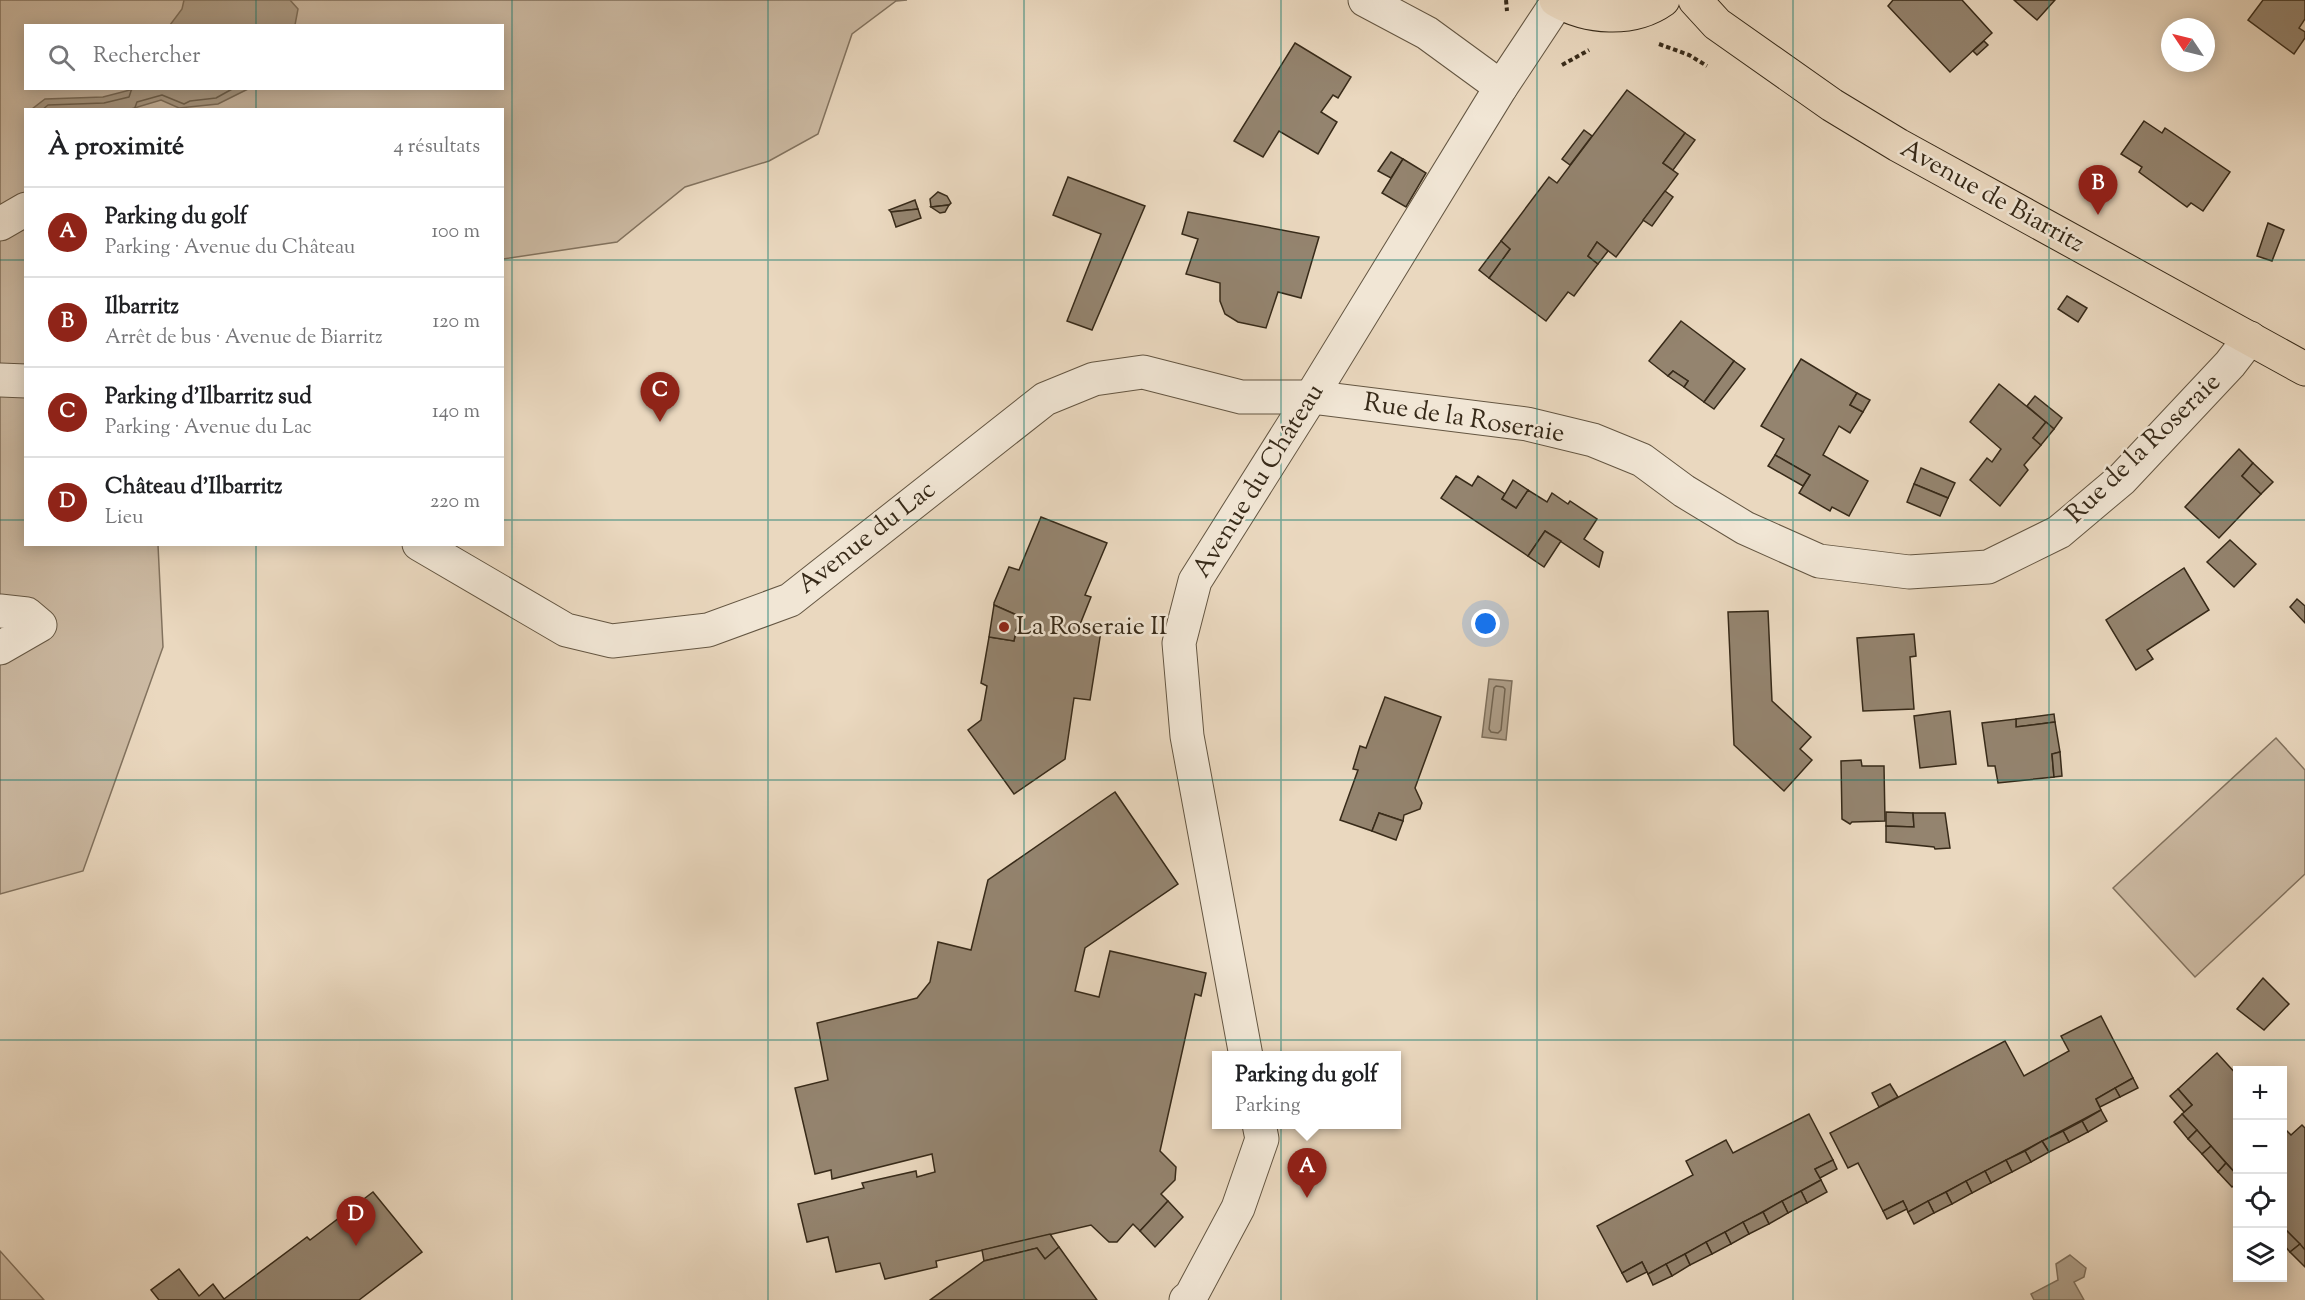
<!DOCTYPE html>
<html lang="fr">
<meta charset="utf-8">
<style>
:root{--surface:#fff;--page:#f6f6f6;--text:#202124;--muted:#757577;--line:#e0e0e0;--accent:#8f2418}
body{margin:0;font-family:"Sorts Mill Goudy",serif;background:var(--page);color:var(--text)}
.controls{position:absolute;right:18px;bottom:18px;display:grid;overflow:hidden;border-radius:0px;box-shadow:0 3px 15px #0003}
.controls button{width:54px;height:54px;display:grid;place-items:center;padding:0;border:0;border-bottom:2px solid var(--line);background:var(--surface);color:var(--text);font:30px sans-serif}
.compass{position:absolute;left:2161px;top:18px;width:54px;height:54px;border-radius:50%;background:var(--surface);box-shadow:0 3px 15px #0003;rotate:305deg}
.you{position:absolute;left:1486px;top:624px;width:21px;height:21px;margin:-15px;border:4px solid #fff;border-radius:50%;background:#1a73e8;box-shadow:0 0 0 9px #1a73e833}
.badge{display:grid;place-items:center;width:39px;height:39px;border-radius:50%;background:var(--accent);color:#fff;font-size:20px;font-weight:700}
.pin{position:absolute;translate:-50% -50px;filter:drop-shadow(0 2px 3px #0008)}
.pin::after{content:'';position:absolute;top:32px;width:21px;height:18px;background:inherit;clip-path:polygon(0 0,100% 0,50% 100%)}
.popup{position:absolute;left:1212px;top:1051px;width:189px;height:78px;box-sizing:border-box;display:grid;place-content:center;border-radius:0px;background:var(--surface);filter:drop-shadow(0 2px 4px #0005);font-size:20px;white-space:nowrap;color:var(--muted)}
.popup b{font-size:22px;color:var(--text)}
.popup::after{content:'';position:absolute;left:50%;top:100%;margin-left:-12px;border:12px solid transparent;border-top-color:var(--surface)}
.list{margin:0;padding:0;list-style:none}
h2{display:flex;justify-content:space-between;align-items:center;height:78px;margin:0;padding:0 24px;font-size:26px}
h2 small{font-size:20px;font-weight:400;color:var(--muted)}
.list li{display:grid;grid-template-columns:39px 1fr auto;gap:18px;align-items:center;box-sizing:border-box;height:90px;padding:0 24px;border-top:2px solid var(--line)}
.list b{display:block;font-size:22px;white-space:nowrap}
.list p{margin:0;font-size:20px;white-space:nowrap;color:var(--muted)}
.list em{font-size:20px;font-style:normal;color:var(--muted)}
.icon{flex:none;width:33px;height:33px;fill:none;stroke:currentColor;stroke-width:2;stroke-linecap:round;stroke-linejoin:round}
.map{position:relative;flex:none;width:2305px;height:1300px;overflow:hidden}
.search{position:absolute;background:var(--surface);box-shadow:0 3px 15px #0003;left:24px;top:24px;width:480px;height:66px;display:flex;align-items:center;gap:15px;box-sizing:border-box;padding:0 21px;border-radius:0px;color:var(--muted);font-size:22px}
.panel{position:absolute;background:var(--surface);box-shadow:0 3px 15px #0003;left:24px;top:108px;width:480px;height:438px;border-radius:0px}
.map>svg:first-child{display:block}
</style>
<div class="map">
<svg width="2305" height="1300" viewBox="0 0 2305 1300">
<rect width="100%" height="100%" fill="#ead8bf"/>
<filter id="stains"><feTurbulence type="fractalNoise" baseFrequency=".00333" numOctaves="4"/><feColorMatrix values="0 0 0 0 .2 0 0 0 0 .09 0 0 0 0 .02 0 0 0 .5 -.17"/></filter>
<radialGradient id="worn" r=".72"><stop offset=".6" stop-color="#630" stop-opacity="0"/><stop offset="1" stop-color="#630" stop-opacity=".3"/></radialGradient>
<g fill="#ccbaa3" stroke="#82725e" stroke-width="1.5" fill-rule="evenodd">
<path d="M 0,0 L 907,0 L 896,1 L 852,34 L 818,134 L 769,161 L 685,187 L 617,242 L 503,259 L 502,110 L 26,110 L 26,544 L 158,545 L 163,647 L 83,871 L 0,894 ZM 26,26 L 502,26 L 502,88 L 26,88 Z"/>
<path d="M 2276,738 L 2305,770 L 2305,874 L 2195,977 L 2113,888 Z"/>
<path d="M 0,1251 L 44,1300 L 0,1300 Z"/>
</g>
<g fill="#ad9d87" stroke="#7e6f5b" stroke-width="1.5">
<path d="M 184,0 L 290,0 L 298,9 L 295,25 L 170,25 L 182,9 Z"/>
<path d="M 134,89 L 134,88 L 248,89 L 218,104 L 179,108 L 161,100 L 131,109 L 32,109 L 45,99 L 103,97 Z"/>
<path d="M 1489,679 L 1512,681 L 1506,740 L 1482,737 Z"/>
<path d="M 2070,1255 L 2086,1268 L 2084,1277 L 2074,1282 L 2084,1300 L 2034,1300 L 2031,1294 L 2058,1280 L 2056,1264 Z"/>
</g>
<g fill="none" stroke-linecap="round" stroke-linejoin="round">
<g stroke="#726450" stroke-width="1.5">
<path d="M 42,110 L 48,105 L 104,103 L 129,97 L 132,88"/>
<path d="M 134,110 L 137,102 L 162,95 L 184,104 L 190,101 L 216,98 L 234,88"/>
<path d="M 1496,686 L 1503,687 L 1505,689 L 1501,730 L 1498,733 L 1491,732 L 1489,729 L 1494,688 Z"/>
</g>
</g>
<g fill="#94846f" stroke="#372a19" stroke-width="1.5">
<path d="M 1893,0 L 1962,0 L 1992,33 L 1950,72 L 1888,6 Z"/>
<path d="M 2014,0 L 2055,0 L 2037,20 Z"/>
<path d="M 2263,0 L 2305,0 L 2305,19 L 2299,28 L 2305,32 L 2305,38 L 2294,54 L 2248,20 Z"/>
<path d="M 1984,41 L 1988,45 L 1977,55 L 1973,51 Z"/>
<path d="M 1295,43 L 1351,77 L 1338,98 L 1333,95 L 1321,112 L 1337,122 L 1318,154 L 1279,131 L 1263,157 L 1234,141 Z"/>
<path d="M 1627,90 L 1685,133 L 1663,163 L 1678,174 L 1616,257 L 1597,242 L 1588,256 L 1598,264 L 1574,296 L 1568,292 L 1546,321 L 1489,278 L 1510,249 L 1501,241 L 1549,177 L 1557,183 Z"/>
<path d="M 2144,121 L 2162,133 L 2165,128 L 2230,172 L 2203,211 L 2191,203 L 2187,207 L 2139,172 L 2142,167 L 2121,154 Z"/>
<path d="M 1584,130 L 1592,136 L 1570,165 L 1562,159 Z"/>
<path d="M 1685,133 L 1695,140 L 1673,170 L 1663,163 Z"/>
<path d="M 1391,152 L 1403,159 L 1391,178 L 1378,171 Z"/>
<path d="M 1403,159 L 1426,173 L 1406,207 L 1382,193 Z"/>
<path d="M 1068,177 L 1145,206 L 1092,330 L 1067,321 L 1101,234 L 1053,215 Z"/>
<path d="M 1665,191 L 1673,197 L 1652,226 L 1643,220 Z"/>
<path d="M 938,192 L 947,196 L 951,203 L 949,205 L 931,207 L 930,199 Z"/>
<path d="M 915,200 L 918,209 L 891,212 L 889,210 Z"/>
<path d="M 949,205 L 945,212 L 940,213 L 931,207 Z"/>
<path d="M 918,209 L 921,218 L 896,227 L 891,212 Z"/>
<path d="M 1188,212 L 1319,237 L 1301,298 L 1278,292 L 1266,328 L 1238,322 L 1225,314 L 1220,301 L 1220,283 L 1186,274 L 1198,239 L 1182,234 Z"/>
<path d="M 2268,223 L 2284,230 L 2272,261 L 2257,256 Z"/>
<path d="M 1501,241 L 1510,249 L 1489,278 L 1479,270 Z"/>
<path d="M 1597,242 L 1608,251 L 1598,264 L 1588,256 Z"/>
<path d="M 2067,296 L 2087,308 L 2078,322 L 2058,309 Z"/>
<path d="M 1681,321 L 1734,361 L 1704,402 L 1684,387 L 1688,381 L 1673,371 L 1668,376 L 1649,361 Z"/>
<path d="M 1801,359 L 1857,393 L 1850,405 L 1863,412 L 1850,433 L 1839,426 L 1823,455 L 1868,481 L 1849,516 L 1832,507 L 1830,511 L 1799,493 L 1810,475 L 1775,455 L 1784,439 L 1761,426 Z"/>
<path d="M 1734,361 L 1745,369 L 1714,409 L 1704,402 Z"/>
<path d="M 1673,371 L 1688,381 L 1684,387 L 1668,376 Z"/>
<path d="M 1999,384 L 2046,422 L 2033,438 L 2041,445 L 2024,465 L 2028,470 L 2000,506 L 1970,480 L 1987,458 L 1992,462 L 2001,449 L 1970,422 Z"/>
<path d="M 1857,393 L 1870,400 L 1863,412 L 1850,405 Z"/>
<path d="M 2035,396 L 2062,418 L 2054,429 L 2027,406 Z"/>
<path d="M 2046,422 L 2054,429 L 2041,445 L 2033,438 Z"/>
<path d="M 2239,449 L 2253,463 L 2242,476 L 2261,494 L 2219,538 L 2185,507 Z"/>
<path d="M 1775,455 L 1810,475 L 1803,486 L 1768,466 Z"/>
<path d="M 2253,463 L 2273,482 L 2261,494 L 2242,476 Z"/>
<path d="M 1921,468 L 1955,483 L 1948,498 L 1914,484 Z"/>
<path d="M 1456,476 L 1472,486 L 1478,476 L 1505,494 L 1502,499 L 1516,508 L 1528,490 L 1547,502 L 1552,493 L 1568,504 L 1570,501 L 1597,519 L 1584,539 L 1603,552 L 1599,567 L 1545,531 L 1528,556 L 1441,498 Z"/>
<path d="M 1513,480 L 1528,490 L 1516,508 L 1502,499 Z"/>
<path d="M 1914,484 L 1948,498 L 1940,516 L 1907,502 Z"/>
<path d="M 1041,517 L 1107,543 L 1085,595 L 1091,597 L 1079,627 L 1101,631 L 1090,700 L 1074,698 L 1065,759 L 1014,794 L 968,730 L 981,720 L 987,686 L 981,683 L 989,637 L 1014,641 L 1019,616 L 994,605 L 994,603 L 1009,567 L 1019,570 Z"/>
<path d="M 1545,531 L 1561,541 L 1544,567 L 1528,556 Z"/>
<path d="M 2230,540 L 2256,564 L 2234,587 L 2207,562 Z"/>
<path d="M 2184,568 L 2209,610 L 2147,650 L 2153,659 L 2136,670 L 2106,620 Z"/>
<path d="M 2297,599 L 2305,606 L 2305,623 L 2290,607 Z"/>
<path d="M 994,605 L 1019,616 L 1014,641 L 989,637 Z"/>
<path d="M 1768,611 L 1772,701 L 1811,737 L 1800,749 L 1812,760 L 1784,791 L 1734,745 L 1728,612 Z"/>
<path d="M 1914,634 L 1916,656 L 1910,657 L 1914,709 L 1863,711 L 1857,638 Z"/>
<path d="M 1385,697 L 1441,717 L 1415,788 L 1422,803 L 1420,809 L 1404,815 L 1403,821 L 1379,813 L 1372,831 L 1340,820 L 1358,770 L 1353,769 L 1360,746 L 1366,748 Z"/>
<path d="M 1950,711 L 1956,764 L 1920,768 L 1914,716 Z"/>
<path d="M 2054,714 L 2055,722 L 2016,727 L 2016,719 Z"/>
<path d="M 2016,719 L 2016,727 L 2055,722 L 2060,752 L 2052,754 L 2054,777 L 1998,783 L 1995,766 L 1988,766 L 1982,723 Z"/>
<path d="M 2060,752 L 2062,776 L 2054,777 L 2052,754 Z"/>
<path d="M 1861,760 L 1862,766 L 1884,766 L 1885,821 L 1852,822 L 1850,824 L 1842,819 L 1841,761 Z"/>
<path d="M 1115,792 L 1178,884 L 1085,948 L 1075,991 L 1099,997 L 1110,951 L 1206,973 L 1201,996 L 1195,994 L 1160,1151 L 1176,1167 L 1175,1180 L 1161,1194 L 1168,1201 L 1140,1231 L 1133,1224 L 1117,1242 L 1109,1242 L 1091,1225 L 936,1261 L 937,1267 L 885,1279 L 880,1263 L 836,1272 L 828,1237 L 807,1242 L 798,1204 L 864,1188 L 862,1183 L 916,1171 L 917,1177 L 935,1172 L 932,1154 L 832,1179 L 831,1170 L 815,1174 L 795,1088 L 828,1080 L 817,1023 L 917,998 L 930,982 L 938,942 L 971,950 L 988,880 Z"/>
<path d="M 1886,812 L 1913,813 L 1914,827 L 1886,826 Z"/>
<path d="M 1379,813 L 1403,821 L 1396,840 L 1372,831 Z"/>
<path d="M 1913,813 L 1945,813 L 1950,848 L 1935,849 L 1934,847 L 1886,842 L 1886,826 L 1914,827 Z"/>
<path d="M 2263,978 L 2289,1004 L 2264,1030 L 2237,1009 Z"/>
<path d="M 2101,1016 L 2133,1078 L 2096,1099 L 2101,1110 L 1908,1212 L 1903,1201 L 1883,1211 L 1858,1163 L 1848,1168 L 1830,1133 L 2005,1041 L 2024,1076 L 2069,1051 L 2061,1036 Z"/>
<path d="M 2217,1053 L 2238,1076 L 2238,1176 L 2182,1114 L 2192,1105 L 2178,1089 Z"/>
<path d="M 2133,1078 L 2138,1088 L 2120,1097 L 2115,1088 Z"/>
<path d="M 1890,1084 L 1898,1097 L 1879,1107 L 1872,1093 Z"/>
<path d="M 2115,1088 L 2120,1097 L 2100,1107 L 2096,1099 Z"/>
<path d="M 2178,1089 L 2192,1105 L 2184,1112 L 2170,1096 Z"/>
<path d="M 2101,1110 L 2107,1121 L 2088,1132 L 2082,1121 Z"/>
<path d="M 1809,1114 L 1833,1160 L 1815,1169 L 1821,1180 L 1648,1274 L 1642,1262 L 1622,1273 L 1597,1226 L 1693,1175 L 1686,1161 L 1726,1140 L 1733,1153 Z"/>
<path d="M 2182,1114 L 2197,1130 L 2188,1139 L 2174,1122 Z"/>
<path d="M 2082,1121 L 2088,1132 L 2069,1142 L 2063,1131 Z"/>
<path d="M 2302,1125 L 2305,1128 L 2305,1250 L 2282,1226 L 2282,1126 L 2291,1135 Z"/>
<path d="M 2197,1130 L 2211,1146 L 2202,1154 L 2188,1139 Z"/>
<path d="M 2063,1131 L 2069,1142 L 2049,1152 L 2042,1141 Z"/>
<path d="M 2042,1141 L 2049,1152 L 2031,1162 L 2025,1151 Z"/>
<path d="M 2211,1146 L 2226,1163 L 2218,1172 L 2202,1154 Z"/>
<path d="M 2025,1151 L 2031,1162 L 2012,1172 L 2006,1160 Z"/>
<path d="M 1833,1160 L 1837,1169 L 1820,1178 L 1815,1169 Z"/>
<path d="M 2006,1160 L 2012,1172 L 1991,1183 L 1985,1171 Z"/>
<path d="M 2226,1163 L 2238,1176 L 2238,1182 L 2232,1187 L 2218,1172 Z"/>
<path d="M 1985,1171 L 1991,1183 L 1972,1193 L 1966,1181 Z"/>
<path d="M 1821,1180 L 1827,1192 L 1807,1203 L 1801,1191 Z"/>
<path d="M 1966,1181 L 1972,1193 L 1952,1204 L 1946,1192 Z"/>
<path d="M 1801,1191 L 1807,1203 L 1788,1213 L 1782,1201 Z"/>
<path d="M 373,1192 L 422,1252 L 359,1300 L 159,1300 L 151,1290 L 179,1269 L 199,1296 L 213,1284 L 224,1299 L 307,1237 L 310,1240 Z"/>
<path d="M 1946,1192 L 1952,1204 L 1934,1213 L 1928,1201 Z"/>
<path d="M 1168,1201 L 1183,1217 L 1155,1247 L 1140,1231 Z"/>
<path d="M 1782,1201 L 1788,1213 L 1769,1224 L 1763,1212 Z"/>
<path d="M 1903,1201 L 1907,1209 L 1887,1219 L 1883,1211 Z"/>
<path d="M 1928,1201 L 1934,1213 L 1914,1224 L 1908,1212 Z"/>
<path d="M 1763,1212 L 1769,1224 L 1749,1234 L 1743,1222 Z"/>
<path d="M 1743,1222 L 1749,1234 L 1731,1244 L 1725,1232 Z"/>
<path d="M 2284,1228 L 2300,1244 L 2290,1252 L 2282,1243 Z"/>
<path d="M 1725,1232 L 1731,1244 L 1712,1254 L 1706,1242 Z"/>
<path d="M 1050,1234 L 1059,1247 L 1045,1259 L 1037,1248 L 984,1261 L 982,1250 Z"/>
<path d="M 1706,1242 L 1712,1254 L 1690,1265 L 1685,1254 Z"/>
<path d="M 2300,1244 L 2305,1250 L 2305,1267 L 2290,1252 Z"/>
<path d="M 1059,1247 L 1097,1300 L 930,1300 L 984,1261 L 1037,1248 L 1045,1259 Z"/>
<path d="M 1685,1254 L 1690,1265 L 1672,1276 L 1666,1264 Z"/>
<path d="M 1642,1262 L 1647,1272 L 1627,1282 L 1622,1273 Z"/>
<path d="M 1666,1264 L 1672,1276 L 1653,1285 L 1648,1274 Z"/>
</g>
<g fill="none" stroke-linecap="round" stroke-linejoin="round">
<defs>
<g id="minor">
<path d="M 1365,0 L 1427,33 L 1501,87"/>
<path d="M 0,224 L 26,209"/>
<path d="M 0,380 L 26,381"/>
<path d="M 419,544 L 566,630 L 612,641 L 708,630 L 790,600 L 1045,399 L 1094,379 L 1143,372 L 1241,397 L 1311,397 L 1527,424 L 1593,440 L 1642,460 L 1684,491 L 1745,528 L 1819,561 L 1909,572 L 1988,567 L 2059,532 L 2122,479 L 2230,364 L 2250,338"/>
<path d="M 0,611 L 27,614 L 40,625 L 0,648"/>
<path d="M 1246,1056 L 1187,736 L 1179,643 L 1195,581 L 1311,397 L 1501,87 L 1558,1"/>
<path d="M 1186,1300 L 1191,1296 L 1238,1208 L 1262,1139 L 1259,1124"/>
</g>
<g id="major">
<path d="M 1556,0 C 1587,18 1632,22 1663,0"/>
<path d="M 1695,0 L 1717,24 L 1832,105 L 1898,145 L 2305,369"/>
</g>
</defs>
<use href="#minor" stroke="#645642" stroke-width="35"/>
<use href="#major" stroke="#372a19" stroke-width="35"/>
<g stroke="#372a19" stroke-width="4" stroke-dasharray="4.5 3" stroke-linecap="butt">
<path d="M 1506,0 L 1507,11"/>
<path d="M 1659,44 L 1689,55 L 1707,66"/>
<path d="M 1562,65 L 1589,50"/>
</g>
<use href="#minor" stroke="#f1e6d5" stroke-width="33"/>
<use href="#major" stroke="#ead8bf" stroke-width="33"/>
</g>
<path fill="none" stroke="#0f766e" stroke-width="1.5" stroke-opacity="0.55" d="M 256,0 L 256,26M 512,0 L 512,1300M 768,0 L 768,1300M 1024,0 L 1024,1300M 1281,0 L 1281,1300M 1537,0 L 1537,1300M 1793,0 L 1793,1300M 2049,0 L 2049,1300M 256,88 L 256,110M 0,260 L 26,260M 502,260 L 2305,260M 0,520 L 26,520M 502,520 L 2305,520M 256,544 L 256,1300M 0,780 L 2305,780M 0,1040 L 2305,1040"/>
<circle fill="#8f2418" stroke="#f1e6d5" stroke-width="2" cx="1004" cy="627" r="6"/>
<g text-anchor="middle" dominant-baseline="central" stroke-width="5" stroke-linejoin="round" paint-order="stroke">
<g font-size="26" fill="#372a19" stroke="#f1e6d5">
<text transform="translate(1992 197) rotate(29)">Avenue de Biarritz</text>
<text transform="translate(1464 419) rotate(9)">Rue de la Roseraie</text>
<text transform="translate(2144 449) rotate(-44)">Rue de la Roseraie</text>
<text transform="translate(1259 481) rotate(-58)">Avenue du Château</text>
<text transform="translate(867 538) rotate(-38)">Avenue du Lac</text>
</g>
<g font-size="26" fill="#372a19" stroke="#f1e6d5" text-anchor="start">
<text x="1016" y="627">La Roseraie II</text>
</g>
</g>
<rect width="100%" height="100%" filter="url(#stains)"/>
<rect width="100%" height="100%" fill="url(#worn)"/>
</svg>
<div class="controls">
<button>+</button>
<button>−</button>
<button><svg class="icon" aria-label="locate" viewBox="0 0 24 24"><circle cx="12" cy="12" r="6"/><path d="M12 2v4M12 18v4M2 12h4M18 12h4"/></svg></button>
<button><svg class="icon" aria-label="layers" viewBox="0 0 24 24"><path d="M12 4l9 5-9 5-9-5zM3 14l9 5 9-5"/></svg></button>
</div>
<svg class="compass" viewBox="-18 -18 36 36"><path d="M0-13l5 13h-10z" fill="#e53935"/><path d="M0 13l5-13h-10z" fill="#757577"/></svg>
<div class="you"></div>
<div class="pin badge" style="left:1307px;top:1198px">A</div>
<div class="popup"><b>Parking du golf</b>Parking</div>
<div class="pin badge" style="left:2098px;top:215px">B</div>
<div class="pin badge" style="left:660px;top:422px">C</div>
<div class="pin badge" style="left:356px;top:1246px">D</div>
<div class="search"><svg class="icon" aria-label="search" viewBox="0 0 24 24"><circle cx="10" cy="10" r="6"/><path d="M15 15l6 6"/></svg>Rechercher</div>
<section class="panel">
<h2>À proximité<small>4 résultats</small></h2>
<ul class="list">
<li><span class="badge">A</span><div><b>Parking du golf</b><p>Parking · Avenue du Château</p></div><em>100 m</em></li>
<li><span class="badge">B</span><div><b>Ilbarritz</b><p>Arrêt de bus · Avenue de Biarritz</p></div><em>120 m</em></li>
<li><span class="badge">C</span><div><b>Parking d'Ilbarritz sud</b><p>Parking · Avenue du Lac</p></div><em>140 m</em></li>
<li><span class="badge">D</span><div><b>Château d'Ilbarritz</b><p>Lieu</p></div><em>220 m</em></li>
</ul>
</section>
</div>
